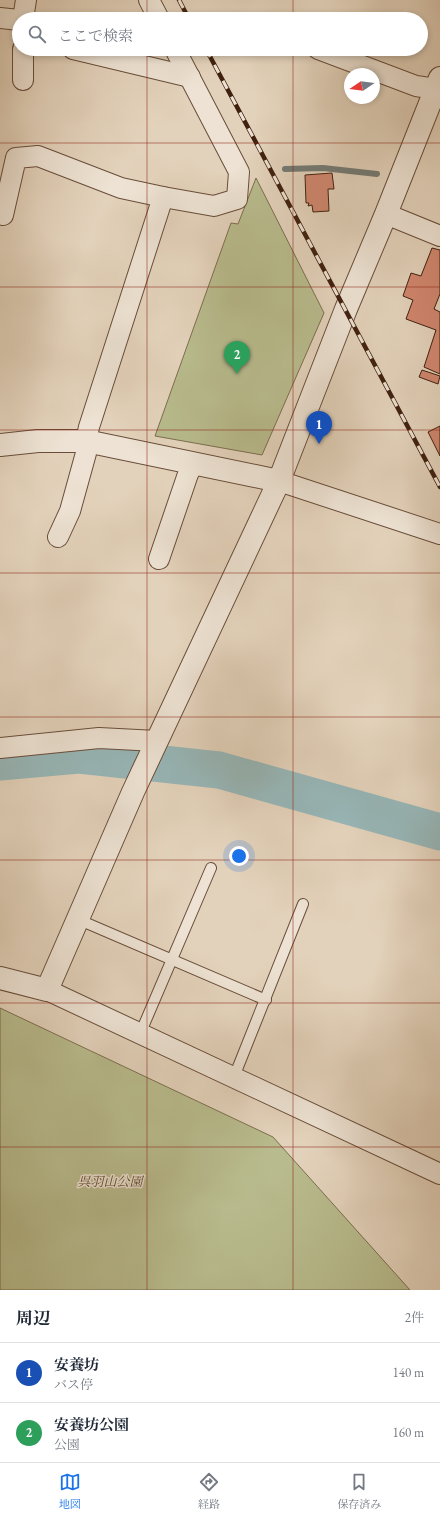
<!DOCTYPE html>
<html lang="ja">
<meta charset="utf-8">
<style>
:root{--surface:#fff;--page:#f2f2f3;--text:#1f2937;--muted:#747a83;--line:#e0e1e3;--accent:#1a73e8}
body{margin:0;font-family:"EB Garamond","Noto Serif JP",serif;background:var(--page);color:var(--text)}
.compass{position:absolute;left:344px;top:68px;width:36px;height:36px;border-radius:50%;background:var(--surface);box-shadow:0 2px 6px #0003;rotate:257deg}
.you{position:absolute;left:239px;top:856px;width:14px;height:14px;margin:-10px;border:3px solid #fff;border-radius:50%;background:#1a73e8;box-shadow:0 0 0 6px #1a73e833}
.badge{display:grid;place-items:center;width:26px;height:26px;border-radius:50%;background:var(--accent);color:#fff;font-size:13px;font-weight:700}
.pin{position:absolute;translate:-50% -33px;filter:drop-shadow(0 1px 2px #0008)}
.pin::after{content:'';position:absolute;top:21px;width:14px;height:12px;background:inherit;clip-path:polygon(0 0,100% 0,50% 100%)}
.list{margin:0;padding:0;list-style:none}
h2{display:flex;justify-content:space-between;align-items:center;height:52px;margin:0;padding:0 16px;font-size:17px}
h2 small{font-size:13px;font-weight:400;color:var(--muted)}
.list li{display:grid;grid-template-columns:26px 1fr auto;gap:12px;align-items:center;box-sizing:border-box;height:60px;padding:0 16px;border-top:1px solid var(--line)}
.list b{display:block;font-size:15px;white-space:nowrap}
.list p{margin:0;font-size:13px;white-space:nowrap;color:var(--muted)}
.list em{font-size:13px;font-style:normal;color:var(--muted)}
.icon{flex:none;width:22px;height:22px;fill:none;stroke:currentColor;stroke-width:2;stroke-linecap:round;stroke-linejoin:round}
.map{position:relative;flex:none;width:440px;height:1290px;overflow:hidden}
.search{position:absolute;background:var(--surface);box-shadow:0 2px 6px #0003;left:12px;right:12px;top:12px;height:44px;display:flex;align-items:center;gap:10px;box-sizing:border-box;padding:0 14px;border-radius:22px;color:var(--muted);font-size:15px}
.sheet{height:172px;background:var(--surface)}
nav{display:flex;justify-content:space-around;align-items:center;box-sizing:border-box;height:56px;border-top:1px solid var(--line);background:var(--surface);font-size:11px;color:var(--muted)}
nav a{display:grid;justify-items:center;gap:2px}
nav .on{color:var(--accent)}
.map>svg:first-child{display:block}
</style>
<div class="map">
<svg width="440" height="1290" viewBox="0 0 440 1290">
<rect width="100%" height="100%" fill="#e3d2bb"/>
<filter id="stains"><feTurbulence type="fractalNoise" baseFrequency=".005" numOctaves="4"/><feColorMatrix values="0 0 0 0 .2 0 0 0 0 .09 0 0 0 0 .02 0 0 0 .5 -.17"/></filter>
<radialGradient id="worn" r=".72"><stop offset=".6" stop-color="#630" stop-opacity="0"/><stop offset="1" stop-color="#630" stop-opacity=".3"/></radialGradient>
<g fill="#b8bb8d" stroke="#7c6e4e">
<path d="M 256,178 L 324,313 L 262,455 L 155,436 L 231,223 L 238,224 Z"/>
<path d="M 0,1008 L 273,1137 L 410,1290 L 0,1290 Z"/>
</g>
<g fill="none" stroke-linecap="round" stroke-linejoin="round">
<path stroke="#747a74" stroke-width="6" d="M 285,169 L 323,168 L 377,174"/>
<path stroke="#97b6b7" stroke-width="37" d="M 0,762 L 79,755 L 219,770 L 440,832"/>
</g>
<g fill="#d0876f" stroke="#40210f">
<path d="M 332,173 L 334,189 L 328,189 L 329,211 L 313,212 L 312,205 L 308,206 L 309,203 L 306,203 L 305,175 Z"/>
<path d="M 432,248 L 440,250 L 440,294 L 434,309 L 440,312 L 440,374 L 424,367 L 436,330 L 406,319 L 413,300 L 403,296 L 411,273 L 421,276 Z"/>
<path d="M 422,370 L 440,376 L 438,384 L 419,377 Z"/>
<path d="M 440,426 L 440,456 L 428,432 Z"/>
</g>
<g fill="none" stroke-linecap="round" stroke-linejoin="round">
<defs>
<g id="service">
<path d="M 77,919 L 266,1000"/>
<path d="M 140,1034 L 211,868"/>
<path d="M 234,1077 L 303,904"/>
</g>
<g id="minor">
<path d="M 149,0 L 159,19"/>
<path d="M 0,18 L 19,20"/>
<path d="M 23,19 L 26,0"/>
<path d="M 73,49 L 190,77"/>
<path d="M 318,49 L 416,86 L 436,89"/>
<path d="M 23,80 L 23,49"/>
<path d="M 386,214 L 440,236"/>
<path d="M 3,215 L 16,158 L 38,156 L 121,188 L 163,197 L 214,206 L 237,199 L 239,172 L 175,49"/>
<path d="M 279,481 L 440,534"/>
<path d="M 58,537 L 70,511 L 86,453 L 86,441 L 89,427 L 163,197"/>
<path d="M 159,559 L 188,474 L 194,463"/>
<path d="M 0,748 L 99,738 L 157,741"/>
<path d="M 47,990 L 440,1174"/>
</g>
<g id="tertiary">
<path d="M 0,445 L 38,441 L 86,441 L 279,481"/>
<path d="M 0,978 L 47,990 L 133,792 L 279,481 L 346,309 L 386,214 L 440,78"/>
</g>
</defs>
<use href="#service" stroke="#694d3a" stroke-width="12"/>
<use href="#minor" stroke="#694d3a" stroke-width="22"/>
<use href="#tertiary" stroke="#694d3a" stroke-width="24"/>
<use href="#service" stroke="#ede2d3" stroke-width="10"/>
<use href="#minor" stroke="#ede2d3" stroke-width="20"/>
<use href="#tertiary" stroke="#ede2d3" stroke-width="22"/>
<defs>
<g id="rail">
<path d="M 179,0 L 189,19"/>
<path d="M 206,49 L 440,487"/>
</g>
</defs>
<use href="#rail" stroke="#40210f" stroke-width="4.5"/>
<use href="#rail" stroke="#ede2d3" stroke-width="3" stroke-dasharray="9" stroke-linecap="butt"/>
</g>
<path fill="none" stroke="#8f2418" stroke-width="1" stroke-opacity="0.55" d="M 147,0 L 147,19M 293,0 L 293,19M 147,49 L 147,1290M 293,49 L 293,1290M 0,143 L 440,143M 0,287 L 440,287M 0,430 L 440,430M 0,573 L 440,573M 0,717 L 440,717M 0,860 L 440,860M 0,1003 L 440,1003M 0,1147 L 440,1147"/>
<g text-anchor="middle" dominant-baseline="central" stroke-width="3" stroke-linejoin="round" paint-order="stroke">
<g font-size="13" font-style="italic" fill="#5e482e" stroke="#ede2d3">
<text x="110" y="1181">呉羽山公園</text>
</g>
</g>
<rect width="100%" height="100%" filter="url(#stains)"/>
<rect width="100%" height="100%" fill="url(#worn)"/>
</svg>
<svg class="compass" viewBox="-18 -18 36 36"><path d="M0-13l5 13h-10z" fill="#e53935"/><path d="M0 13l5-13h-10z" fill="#747a83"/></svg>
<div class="you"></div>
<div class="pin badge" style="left:319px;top:444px;background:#1a4fb4">1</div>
<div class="pin badge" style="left:237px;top:374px;background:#2e9e5b">2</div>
<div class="search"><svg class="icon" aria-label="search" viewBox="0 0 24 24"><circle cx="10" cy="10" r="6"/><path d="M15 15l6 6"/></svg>ここで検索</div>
</div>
<section class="sheet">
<h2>周辺<small>2件</small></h2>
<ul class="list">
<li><span class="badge" style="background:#1a4fb4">1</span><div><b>安養坊</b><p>バス停</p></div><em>140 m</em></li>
<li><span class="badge" style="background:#2e9e5b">2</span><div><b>安養坊公園</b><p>公園</p></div><em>160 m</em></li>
</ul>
</section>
<nav>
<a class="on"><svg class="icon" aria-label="map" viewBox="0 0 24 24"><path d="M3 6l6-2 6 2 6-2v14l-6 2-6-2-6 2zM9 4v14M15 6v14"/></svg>地図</a>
<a><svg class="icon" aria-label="directions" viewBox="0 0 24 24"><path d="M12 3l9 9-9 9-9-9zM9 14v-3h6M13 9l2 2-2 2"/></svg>経路</a>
<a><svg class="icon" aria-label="saved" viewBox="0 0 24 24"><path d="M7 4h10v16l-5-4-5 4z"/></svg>保存済み</a>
</nav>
